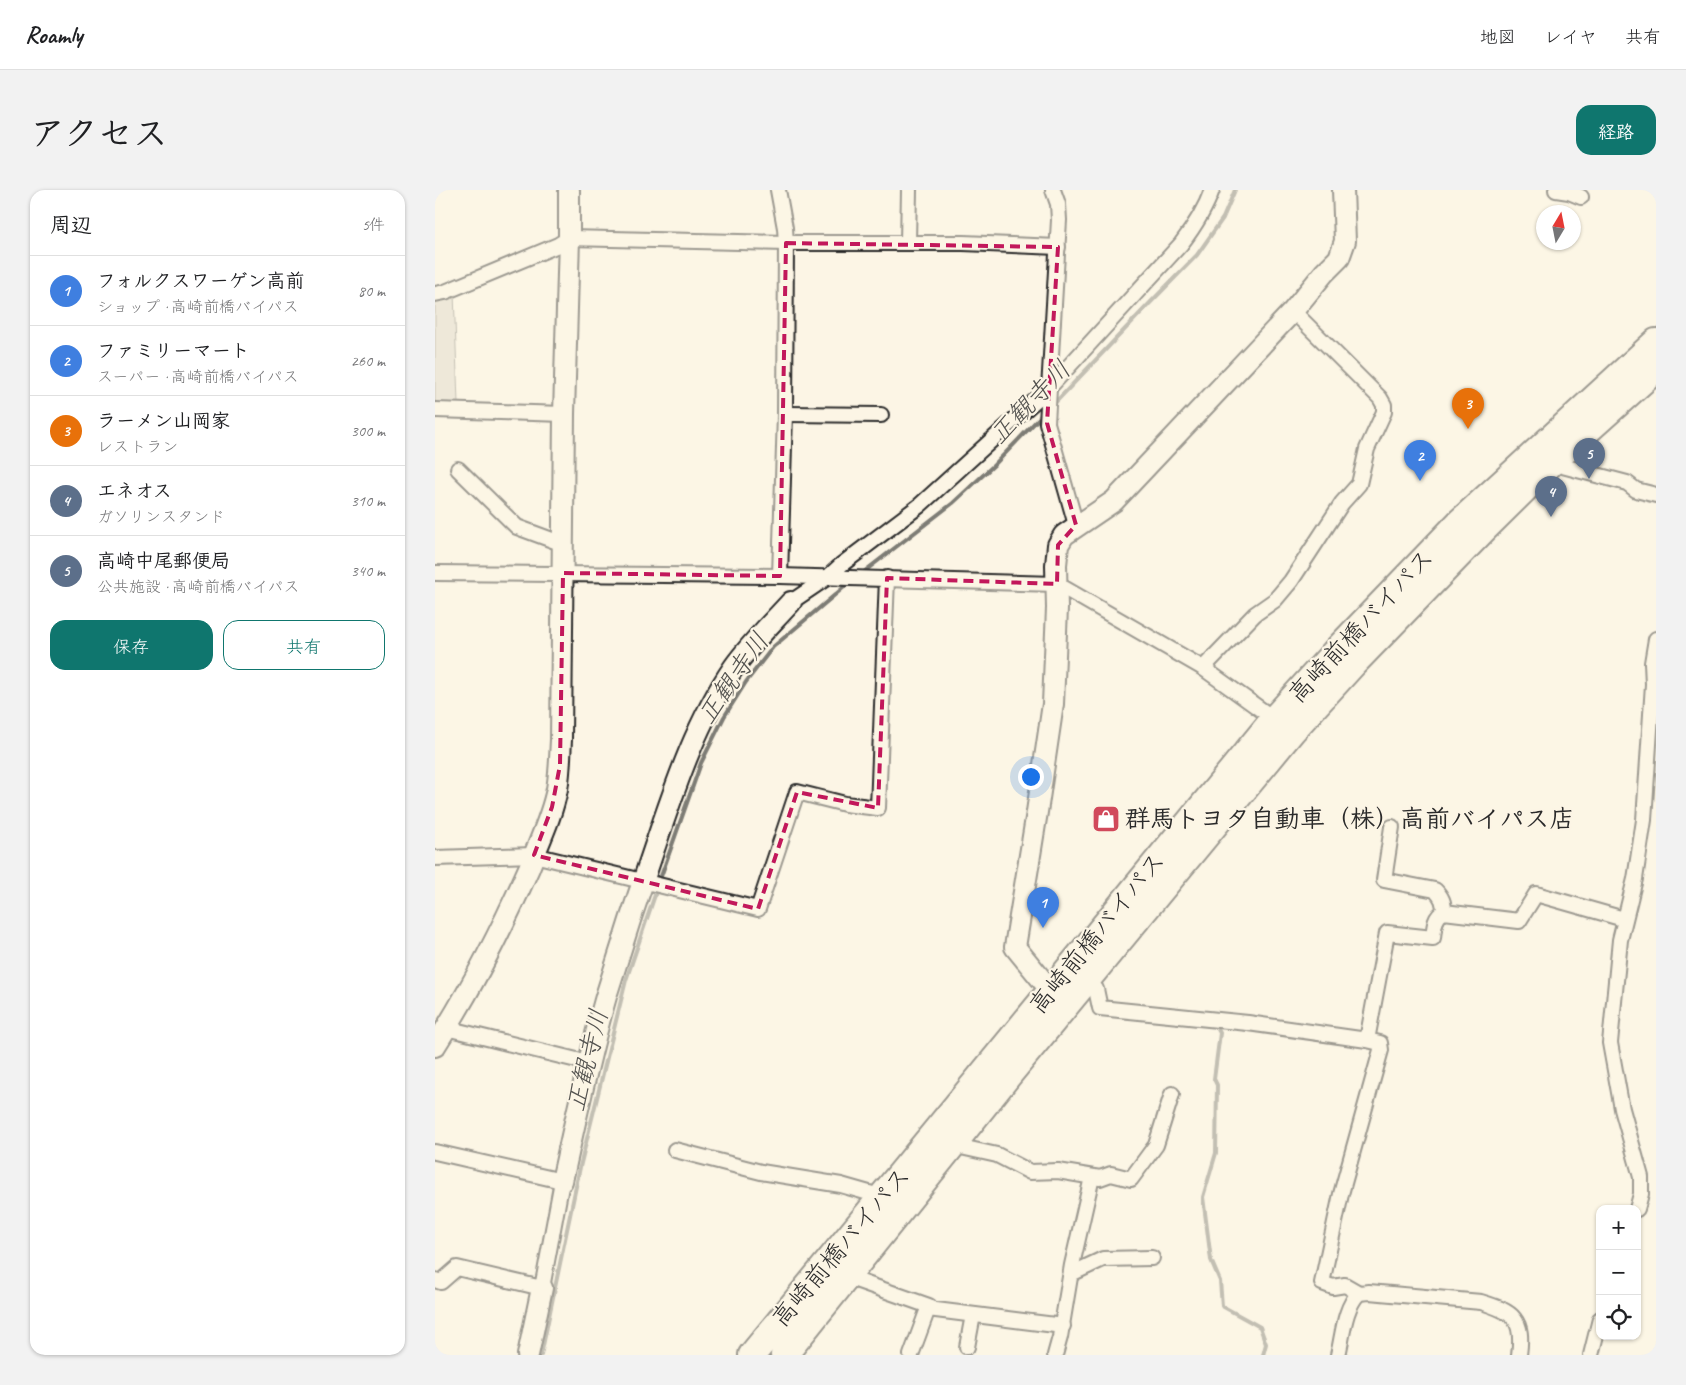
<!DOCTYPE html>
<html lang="ja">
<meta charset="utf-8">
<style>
:root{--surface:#fff;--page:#f2f2f2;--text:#202124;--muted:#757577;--line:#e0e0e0;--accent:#0f766e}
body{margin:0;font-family:Caveat,"Klee One",sans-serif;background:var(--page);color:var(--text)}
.controls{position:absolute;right:15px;bottom:15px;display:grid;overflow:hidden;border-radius:10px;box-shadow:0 1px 4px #0004}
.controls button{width:45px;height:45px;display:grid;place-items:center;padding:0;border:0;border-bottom:1px solid var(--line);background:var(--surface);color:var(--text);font:25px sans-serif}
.compass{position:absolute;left:1101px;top:15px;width:45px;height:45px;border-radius:50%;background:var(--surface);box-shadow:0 1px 4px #0004;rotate:10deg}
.you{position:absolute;left:595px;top:586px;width:18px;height:18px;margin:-12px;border:4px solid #fff;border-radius:50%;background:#1a73e8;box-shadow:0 0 0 8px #1a73e833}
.badge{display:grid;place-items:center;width:32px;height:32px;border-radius:50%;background:var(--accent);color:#fff;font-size:16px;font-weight:700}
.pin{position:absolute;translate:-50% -41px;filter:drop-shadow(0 1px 2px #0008)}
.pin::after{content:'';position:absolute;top:26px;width:18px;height:15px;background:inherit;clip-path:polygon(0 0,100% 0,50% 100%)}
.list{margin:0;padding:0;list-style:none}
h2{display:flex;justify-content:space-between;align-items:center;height:65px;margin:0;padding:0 20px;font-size:21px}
h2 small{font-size:16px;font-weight:400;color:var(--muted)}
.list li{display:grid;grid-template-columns:32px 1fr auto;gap:15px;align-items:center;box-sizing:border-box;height:70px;padding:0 20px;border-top:1px solid var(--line)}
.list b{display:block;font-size:19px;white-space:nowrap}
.list p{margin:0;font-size:16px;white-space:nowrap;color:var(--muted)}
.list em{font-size:16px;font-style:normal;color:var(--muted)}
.actions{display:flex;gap:10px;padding:15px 20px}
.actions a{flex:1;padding:11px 0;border:1px solid var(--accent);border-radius:15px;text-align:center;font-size:18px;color:var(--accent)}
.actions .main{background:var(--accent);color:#fff}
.icon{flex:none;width:28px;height:28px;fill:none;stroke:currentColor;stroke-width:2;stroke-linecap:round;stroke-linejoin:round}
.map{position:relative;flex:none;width:1221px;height:1165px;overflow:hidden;border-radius:15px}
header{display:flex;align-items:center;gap:30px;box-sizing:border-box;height:70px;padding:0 25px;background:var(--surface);border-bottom:1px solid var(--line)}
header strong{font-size:24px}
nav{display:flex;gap:28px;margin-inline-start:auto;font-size:18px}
.intro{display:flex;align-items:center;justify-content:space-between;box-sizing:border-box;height:120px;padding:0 30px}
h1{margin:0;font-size:35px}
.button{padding:12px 22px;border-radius:15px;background:var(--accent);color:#fff;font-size:18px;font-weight:700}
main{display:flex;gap:30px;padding:0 30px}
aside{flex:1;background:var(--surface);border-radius:15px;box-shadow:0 1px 4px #0004}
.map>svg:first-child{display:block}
</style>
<header>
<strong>Roamly</strong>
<nav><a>地図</a><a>レイヤ</a><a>共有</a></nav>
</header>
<div class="intro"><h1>アクセス</h1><a class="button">経路</a></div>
<main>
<aside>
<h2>周辺<small>5件</small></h2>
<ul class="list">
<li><span class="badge" style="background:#3f7fe0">1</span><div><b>フォルクスワーゲン高前</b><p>ショップ · 高崎前橋バイパス</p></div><em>80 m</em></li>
<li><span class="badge" style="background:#3f7fe0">2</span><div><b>ファミリーマート</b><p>スーパー · 高崎前橋バイパス</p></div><em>260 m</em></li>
<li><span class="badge" style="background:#e8710a">3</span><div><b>ラーメン山岡家</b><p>レストラン</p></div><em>300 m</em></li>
<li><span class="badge" style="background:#5c6f8a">4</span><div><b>エネオス</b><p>ガソリンスタンド</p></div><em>310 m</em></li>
<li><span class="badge" style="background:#5c6f8a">5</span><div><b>高崎中尾郵便局</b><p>公共施設 · 高崎前橋バイパス</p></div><em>340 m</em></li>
</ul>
<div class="actions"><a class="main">保存</a><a>共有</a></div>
</aside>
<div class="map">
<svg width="1221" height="1165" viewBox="0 0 1221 1165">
<rect width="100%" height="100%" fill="#fcf5e5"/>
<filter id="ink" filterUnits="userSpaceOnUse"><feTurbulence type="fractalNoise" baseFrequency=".02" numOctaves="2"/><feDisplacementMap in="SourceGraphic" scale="10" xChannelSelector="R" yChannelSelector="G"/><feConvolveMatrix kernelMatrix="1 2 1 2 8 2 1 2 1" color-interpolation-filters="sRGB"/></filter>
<g filter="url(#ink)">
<path fill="#ded8ca" stroke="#84827a" d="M 19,103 L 23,213 L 0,213 L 0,108 Z"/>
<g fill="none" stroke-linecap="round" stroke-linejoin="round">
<g stroke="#7d7b74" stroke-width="4">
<path d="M 617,216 L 714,114 L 762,65 L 788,28 L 800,0"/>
<path d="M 426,384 L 518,313 L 559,275 L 608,224"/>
<path d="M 224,692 L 266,573 L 289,527 L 311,492 L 338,457 L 414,393"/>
<path d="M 780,834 L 785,843 L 779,889 L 782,895 L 781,963 L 768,1007 L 776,1070 L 785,1091 L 787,1116 L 825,1137 L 831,1154 L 828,1165"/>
<path d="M 106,1165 L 145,977 L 191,790 L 222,699"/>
</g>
<defs>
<g id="street">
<path d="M 343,0 L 350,38 L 351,53 L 350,224 L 345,386"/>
<path d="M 618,0 L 623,14 L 624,30 L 612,233 L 641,335"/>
<path d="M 1121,0 L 1134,2 L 1146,7"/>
<path d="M 473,52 L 474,0"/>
<path d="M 0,104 L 10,102 L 123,55 L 134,48 L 351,53 L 528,53 L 623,57"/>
<path d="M 0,220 L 129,224"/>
<path d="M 350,224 L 446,225"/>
<path d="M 1116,273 L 1192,293 L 1201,300 L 1221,305"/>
<path d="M 23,279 L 82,337 L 128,354"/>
<path d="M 0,383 L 345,386 L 622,394 L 768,478 L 839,529"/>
<path d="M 356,412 L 393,387 L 406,375 L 484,316 L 613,199 L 746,54 C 759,37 770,20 777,0"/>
<path d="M 768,478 L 820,424 L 840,410 L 856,391 L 907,313 L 924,294 L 932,259 L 949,222 L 949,215 L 945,208 L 858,121"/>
<path d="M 957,637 L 949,690 L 1000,700 C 1007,707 1009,712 1009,722"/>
<path d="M 0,668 L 99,665 L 323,719 L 362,602 L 410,614 L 443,618 L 452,388"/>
<path d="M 651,790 L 661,799 L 665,818 L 813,833 L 932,850 L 945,853 L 946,860 L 906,1004 L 887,1093 L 898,1097 L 910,1095 L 924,1103"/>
<path d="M 11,838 L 154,873"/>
<path d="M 932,850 L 952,743 L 998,748 C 999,739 999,726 1009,722 L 1084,731 L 1101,704 L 1189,729"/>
<path d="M 517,955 L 562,965 L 595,982 L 623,981 L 665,988 L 676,984 L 696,989 L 721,955 L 737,904"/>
<path d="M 240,960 L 326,982 L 406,995 L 448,1007"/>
<path d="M 0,962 L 127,991 L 107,1098 L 22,1078 L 6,1092 L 0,1090"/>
<path d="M 1202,1019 L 1206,1004 L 1206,987 L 1187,919 L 1175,853 L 1185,750 L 1200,689 L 1209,630 L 1218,494 L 1217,473 L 1221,449"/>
<path d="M 636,1084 L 668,1069 L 717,1068"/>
<path d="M 412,1087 L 494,1116 L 476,1165"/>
<path d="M 493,1119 L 628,1136"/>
<path d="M 532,1157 L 538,1125"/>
<path d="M 620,1165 L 625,1147 L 637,1075 L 657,987"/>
<path d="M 903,1165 C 908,1145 909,1118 924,1103 L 934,1102 L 1046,1112 C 1079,1122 1089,1129 1084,1165"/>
<path d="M 1156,1165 L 1165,1129"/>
</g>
<g id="secondary">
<path d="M 616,798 L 607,790 L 580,757 L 602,622 L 618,514 L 622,418 L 621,375 L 623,355 L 629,345 L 679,311 L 858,121 L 889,83 L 904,68 L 910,51 L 908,0"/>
<path d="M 0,856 C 36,800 67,739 94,678 C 104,652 117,626 122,599 C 125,582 125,566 126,550 L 129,224 L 134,48 L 134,0"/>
<path d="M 127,991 C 141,928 154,865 172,803 C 187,754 203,705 220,656 C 241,594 262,531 299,477 C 316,453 337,433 356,412"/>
<path d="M 93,1165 L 107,1098"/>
</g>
<g id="highway">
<path d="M 317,1165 L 839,529 L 899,463 L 1026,331 L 1221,152"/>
<path d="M 349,1165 L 575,883 L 857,541 L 919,473 L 1049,339 L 1116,273 L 1221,179"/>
</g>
</defs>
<use href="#street" stroke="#2b2b2b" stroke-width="18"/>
<use href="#secondary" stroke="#2b2b2b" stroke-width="24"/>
<use href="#highway" stroke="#2b2b2b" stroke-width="30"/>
<use href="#street" stroke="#fcf5e5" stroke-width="14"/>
<use href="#secondary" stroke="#fcf5e5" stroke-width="20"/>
<use href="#highway" stroke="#fcf5e5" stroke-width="26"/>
</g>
</g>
<path d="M0 0H1221V1165H0ZM 351,53 L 623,57 L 612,233 L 641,335 L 623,355 L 622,394 L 452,388 L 443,618 L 362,602 L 323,719 L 99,665 L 117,617 L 125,575 L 128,383 L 345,386 Z" fill="#fcf5e5" fill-opacity=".55" fill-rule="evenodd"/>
<path fill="none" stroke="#c2185b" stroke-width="4" stroke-dasharray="10 6" stroke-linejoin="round" d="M 351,53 L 623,57 L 612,233 L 641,335 L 623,355 L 622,394 L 452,388 L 443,618 L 362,602 L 323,719 L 99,665 L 117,617 L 125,575 L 128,383 L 345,386 Z"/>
<defs>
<symbol id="shop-square" viewBox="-11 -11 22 22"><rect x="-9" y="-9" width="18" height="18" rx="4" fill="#d1495b" stroke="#fcf5e5"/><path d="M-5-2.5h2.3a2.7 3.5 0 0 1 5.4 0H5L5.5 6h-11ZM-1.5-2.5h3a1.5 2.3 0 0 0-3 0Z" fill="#fff"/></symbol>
</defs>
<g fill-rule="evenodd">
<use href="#shop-square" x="655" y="613" width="32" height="32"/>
</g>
<g text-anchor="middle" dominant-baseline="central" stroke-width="4.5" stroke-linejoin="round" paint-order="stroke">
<g font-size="25" fill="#2b2b2b" stroke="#fcf5e5">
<text transform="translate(926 436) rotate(-47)">高崎前橋バイパス</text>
<text transform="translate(662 743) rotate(-51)">高崎前橋バイパス</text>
<text transform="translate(406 1057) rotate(-50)">高崎前橋バイパス</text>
</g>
<g font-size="25" font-weight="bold" fill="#2b2b2b" stroke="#fcf5e5" text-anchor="start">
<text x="690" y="629">群馬トヨタ自動車（株）高前バイパス店</text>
</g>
<g font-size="26" font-style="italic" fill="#545350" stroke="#fcf5e5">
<text transform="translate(595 212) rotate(-46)">正観寺川</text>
<text transform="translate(298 488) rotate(-55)">正観寺川</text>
<text transform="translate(152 870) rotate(-76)">正観寺川</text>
</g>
</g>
</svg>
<div class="controls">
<button>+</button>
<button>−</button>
<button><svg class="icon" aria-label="locate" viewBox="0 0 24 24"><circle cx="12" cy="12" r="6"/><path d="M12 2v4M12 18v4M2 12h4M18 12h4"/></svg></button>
</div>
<svg class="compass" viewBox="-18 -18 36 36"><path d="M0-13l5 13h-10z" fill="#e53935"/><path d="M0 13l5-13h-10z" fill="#757577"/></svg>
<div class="you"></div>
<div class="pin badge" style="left:608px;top:738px;background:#3f7fe0">1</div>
<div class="pin badge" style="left:985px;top:291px;background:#3f7fe0">2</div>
<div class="pin badge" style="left:1033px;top:239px;background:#e8710a">3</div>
<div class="pin badge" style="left:1116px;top:327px;background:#5c6f8a">4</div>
<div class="pin badge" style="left:1154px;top:289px;background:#5c6f8a">5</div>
</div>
</main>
